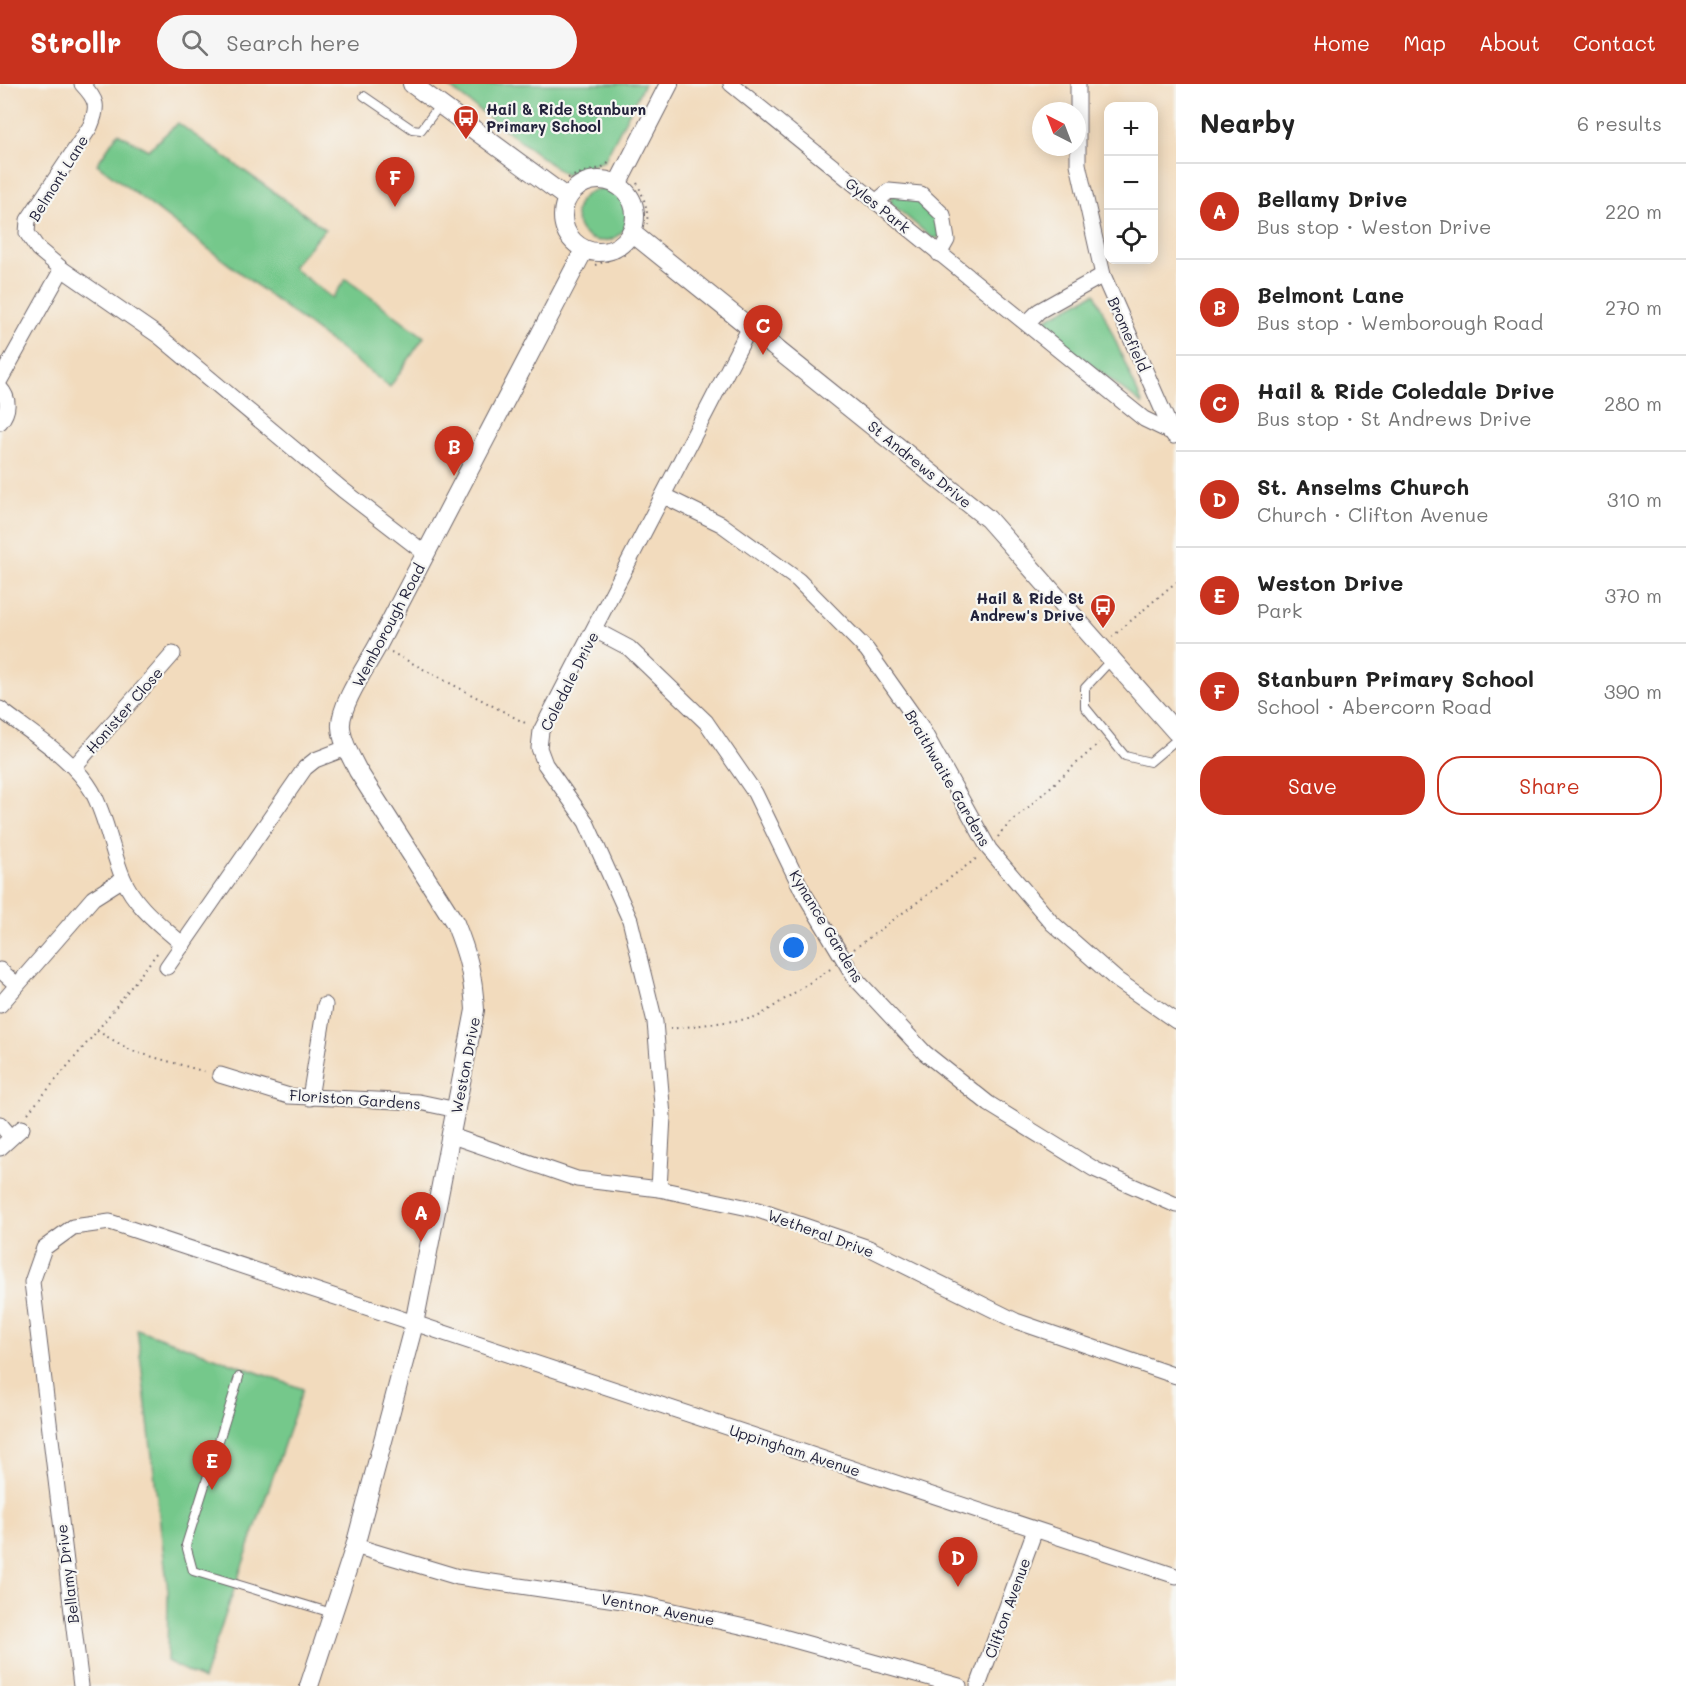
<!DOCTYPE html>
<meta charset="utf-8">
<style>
:root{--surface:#fff;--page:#f6f6f6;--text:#222;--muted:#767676;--line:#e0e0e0;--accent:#c8321e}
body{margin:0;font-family:Mali,sans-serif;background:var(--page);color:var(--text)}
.controls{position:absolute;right:18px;top:18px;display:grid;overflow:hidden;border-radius:12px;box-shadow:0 3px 15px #0003}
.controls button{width:54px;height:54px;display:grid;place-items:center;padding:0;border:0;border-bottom:2px solid var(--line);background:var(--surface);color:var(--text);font:30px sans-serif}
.compass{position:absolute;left:1032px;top:18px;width:54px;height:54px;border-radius:50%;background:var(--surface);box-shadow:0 3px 15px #0003;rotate:318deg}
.you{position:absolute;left:794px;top:864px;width:21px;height:21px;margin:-15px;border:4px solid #fff;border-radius:50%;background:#1a73e8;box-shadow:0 0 0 9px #1a73e833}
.badge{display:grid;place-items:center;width:39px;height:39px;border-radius:50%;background:var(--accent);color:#fff;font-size:20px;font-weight:700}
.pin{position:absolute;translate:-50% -50px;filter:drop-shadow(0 2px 3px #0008)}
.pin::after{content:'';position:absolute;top:32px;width:21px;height:18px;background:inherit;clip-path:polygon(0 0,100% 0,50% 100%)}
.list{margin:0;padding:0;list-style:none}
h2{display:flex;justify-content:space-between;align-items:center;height:78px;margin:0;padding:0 24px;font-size:26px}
h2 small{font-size:20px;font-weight:400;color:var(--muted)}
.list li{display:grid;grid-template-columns:39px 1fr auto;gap:18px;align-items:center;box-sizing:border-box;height:96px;padding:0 24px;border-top:2px solid var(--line)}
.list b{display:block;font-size:22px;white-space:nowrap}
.list p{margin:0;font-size:20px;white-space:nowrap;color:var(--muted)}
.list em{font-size:20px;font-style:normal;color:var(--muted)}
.actions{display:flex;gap:12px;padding:18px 24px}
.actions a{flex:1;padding:14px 0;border:2px solid var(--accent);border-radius:24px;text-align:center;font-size:21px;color:var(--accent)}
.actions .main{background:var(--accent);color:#fff}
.icon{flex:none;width:33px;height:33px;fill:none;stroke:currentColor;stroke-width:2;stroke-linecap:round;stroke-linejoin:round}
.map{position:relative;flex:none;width:1176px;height:1602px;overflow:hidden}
header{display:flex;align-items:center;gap:36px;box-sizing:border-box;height:84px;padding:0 30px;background:var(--accent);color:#fff}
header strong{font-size:28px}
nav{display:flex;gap:33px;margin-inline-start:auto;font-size:21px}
.search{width:420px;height:54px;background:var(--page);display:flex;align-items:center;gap:15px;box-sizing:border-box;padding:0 21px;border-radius:33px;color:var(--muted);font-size:22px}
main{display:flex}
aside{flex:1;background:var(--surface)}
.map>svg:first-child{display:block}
</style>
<header>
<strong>Strollr</strong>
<div class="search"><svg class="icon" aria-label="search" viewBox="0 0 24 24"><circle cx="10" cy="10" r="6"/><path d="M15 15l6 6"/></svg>Search here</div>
<nav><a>Home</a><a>Map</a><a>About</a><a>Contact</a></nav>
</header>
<main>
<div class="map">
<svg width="1176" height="1602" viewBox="0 0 1176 1602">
<rect width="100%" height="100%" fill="#f6f6f2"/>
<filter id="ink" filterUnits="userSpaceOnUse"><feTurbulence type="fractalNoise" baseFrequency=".0167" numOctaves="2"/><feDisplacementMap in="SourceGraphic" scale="12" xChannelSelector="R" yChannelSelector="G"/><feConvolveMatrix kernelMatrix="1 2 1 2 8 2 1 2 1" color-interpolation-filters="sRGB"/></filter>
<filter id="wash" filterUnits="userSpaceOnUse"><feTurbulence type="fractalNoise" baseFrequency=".008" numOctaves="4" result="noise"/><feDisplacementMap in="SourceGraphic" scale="24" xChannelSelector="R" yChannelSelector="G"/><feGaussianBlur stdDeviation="1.35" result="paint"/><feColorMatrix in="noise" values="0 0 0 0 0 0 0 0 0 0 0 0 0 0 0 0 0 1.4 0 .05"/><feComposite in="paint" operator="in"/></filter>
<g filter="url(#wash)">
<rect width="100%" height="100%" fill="#f2dbbd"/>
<g fill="#75c88b" stroke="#4c7563" stroke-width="1.5">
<path d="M 445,0 L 644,0 L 604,77 L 565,91 Z"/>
<path d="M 178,39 L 325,145 L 292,183 L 332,214 L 346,195 L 424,253 L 390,303 L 97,80 L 118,49 L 148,66 Z"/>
<circle cx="602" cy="131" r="26"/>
<path d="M 893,111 C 926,115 932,119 941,151 L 938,154 L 932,154 L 893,121 L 890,116 Z"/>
<path d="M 1095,209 L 1143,321 L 1038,239 Z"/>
<path d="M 137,1245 L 303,1305 L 203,1596 L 167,1577 L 168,1507 Z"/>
</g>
</g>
<g filter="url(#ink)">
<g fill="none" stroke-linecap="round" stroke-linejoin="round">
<defs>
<g id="service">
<path d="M 364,12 L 412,45 L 421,46 L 440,21"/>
<path d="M 1111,576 L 1085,604 L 1085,623 L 1125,672 L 1150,678 L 1176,656"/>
<path d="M 239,1293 L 186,1461 L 193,1487 L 332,1529"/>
</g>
<g id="minor">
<path d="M 82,0 C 97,16 99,22 90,43 L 28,136 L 27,149 L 38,165 L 62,185 L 159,252 L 343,406 L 426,470"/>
<path d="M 731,0 L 1144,335 L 1173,349"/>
<path d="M 1078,0 L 1078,80 L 1103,191 L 1174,352"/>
<path d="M 876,118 L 889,107 L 921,110 L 943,131 L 947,156 L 939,170"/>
<path d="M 1027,239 L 1039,227 L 1103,191"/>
<path d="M 0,296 L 62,185"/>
<path d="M 0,304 C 10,315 9,327 0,338"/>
<path d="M 664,412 L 721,440 L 798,496 L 867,566 L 920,641 L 989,765 L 1052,839 L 1117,896 L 1176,937"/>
<path d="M 595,546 L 629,564 L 706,638 L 755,709 L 802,806 L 855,894 L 925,969 L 989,1020 L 1094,1085 L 1176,1121"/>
<path d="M 0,625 C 30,649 73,674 92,707 C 107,734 111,766 123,794 C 135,823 161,841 183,861"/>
<path d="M 74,683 L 173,570"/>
<path d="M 167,883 L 305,684 L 315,676 L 346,664"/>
<path d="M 0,886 L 17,901"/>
<path d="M 0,921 L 93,814 L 123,795"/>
<path d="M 220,991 L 289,1012 L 419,1018 L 457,1026"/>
<path d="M 310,1014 L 325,921"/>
<path d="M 0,1040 L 11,1053"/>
<path d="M 452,1052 L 577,1095 L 659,1105 L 758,1126 L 869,1164 L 1016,1237 L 1176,1292"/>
<path d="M 0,1064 L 22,1044"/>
<path d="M 659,1105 L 663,1032 L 655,938 L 630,836 L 586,738 L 545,680 L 539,664 L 541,647 L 750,243"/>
<path d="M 355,1462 L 458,1493 L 643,1520 L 758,1546 L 959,1602"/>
<path d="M 81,1602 L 32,1198 L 44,1164 L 73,1143 L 110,1138 L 1176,1492"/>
<path d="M 978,1602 L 1035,1446"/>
</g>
<g id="tertiary">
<path d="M 412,0 L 567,114"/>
<circle cx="599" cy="132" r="36"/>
<path d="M 617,101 L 669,0"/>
<path d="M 631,148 L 988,435 L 1176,648"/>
<path d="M 309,1602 L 355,1462 L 414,1240 L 475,926 C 473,891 468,871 455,839 L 358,687 C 351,673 342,658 341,643 C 339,622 368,580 378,561 L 584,166"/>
</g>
</defs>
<use href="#service" stroke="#6b6368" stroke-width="10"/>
<use href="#minor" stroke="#6b6368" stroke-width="17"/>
<use href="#tertiary" stroke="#6b6368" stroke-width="20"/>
<g stroke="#6b6368" stroke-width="2" stroke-dasharray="1.5 4.5" stroke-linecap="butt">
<path d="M 568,94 L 586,87 L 601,84 L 610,78"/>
<path d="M 637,99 C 643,111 649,127 647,140"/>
<path d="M 555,126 L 555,133 L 566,163"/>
<path d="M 595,181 L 629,169"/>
<path d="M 1112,553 L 1176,498"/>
<path d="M 391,568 L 527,640"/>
<path d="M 998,753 L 1002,747 L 1099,659"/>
<path d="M 854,865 L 977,774"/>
<path d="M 670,945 L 756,934 L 832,884"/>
<path d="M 97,947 L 132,967 L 206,988"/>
<path d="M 28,1029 L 97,947 L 158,868"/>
</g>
<use href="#service" stroke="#fff" stroke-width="8"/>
<use href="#minor" stroke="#fff" stroke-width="15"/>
<use href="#tertiary" stroke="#fff" stroke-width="18"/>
</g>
</g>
<defs>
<symbol id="bus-pin" viewBox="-11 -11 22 30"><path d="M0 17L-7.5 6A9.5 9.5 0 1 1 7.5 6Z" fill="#c8321e" stroke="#f6f6f2"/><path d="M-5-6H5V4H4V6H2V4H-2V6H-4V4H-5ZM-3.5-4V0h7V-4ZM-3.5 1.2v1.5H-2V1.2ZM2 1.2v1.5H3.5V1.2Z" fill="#fff"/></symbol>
</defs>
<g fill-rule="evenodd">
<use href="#bus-pin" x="451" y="19" width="30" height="40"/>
<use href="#bus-pin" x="1088" y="508" width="30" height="40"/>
</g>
<g text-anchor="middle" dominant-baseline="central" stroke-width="4.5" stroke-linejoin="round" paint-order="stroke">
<g font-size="15" font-weight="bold" fill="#22223b" stroke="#f6f6f2" text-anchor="start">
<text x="486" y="25">Hail &amp; Ride Stanburn<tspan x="486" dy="17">Primary School</tspan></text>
<text x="1084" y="514" text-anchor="end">Hail &amp; Ride St<tspan x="1084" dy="17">Andrew's Drive</tspan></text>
</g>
<g font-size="15" fill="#22223b" stroke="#f6f6f2">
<text transform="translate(58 94) rotate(-58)">Belmont Lane</text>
<text transform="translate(878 121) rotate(39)">Gyles Park</text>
<text transform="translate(1129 250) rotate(66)">Bromefield</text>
<text transform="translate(920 380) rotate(39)">St Andrews Drive</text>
<text transform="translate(388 541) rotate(-62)">Wemborough Road</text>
<text transform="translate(569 597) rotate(-63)">Coledale Drive</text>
<text transform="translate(124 626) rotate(-49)">Honister Close</text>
<text transform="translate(948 694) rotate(60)">Braithwaite Gardens</text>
<text transform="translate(827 842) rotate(59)">Kynance Gardens</text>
<text transform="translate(465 981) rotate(-79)">Weston Drive</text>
<text transform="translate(355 1015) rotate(4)">Floriston Gardens</text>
<text transform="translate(821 1149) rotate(20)">Wetheral Drive</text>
<text transform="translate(795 1366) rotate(18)">Uppingham Avenue</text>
<text transform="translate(67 1490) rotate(-97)">Bellamy Drive</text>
<text transform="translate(1007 1524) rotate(-70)">Clifton Avenue</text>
<text transform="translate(658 1525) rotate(11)">Ventnor Avenue</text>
</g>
</g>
</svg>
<div class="controls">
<button>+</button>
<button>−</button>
<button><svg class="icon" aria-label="locate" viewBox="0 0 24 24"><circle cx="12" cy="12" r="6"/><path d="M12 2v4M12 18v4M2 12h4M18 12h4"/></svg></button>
</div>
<svg class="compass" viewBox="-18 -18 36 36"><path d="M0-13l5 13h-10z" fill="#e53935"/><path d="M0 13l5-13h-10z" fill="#767676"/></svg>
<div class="you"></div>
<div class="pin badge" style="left:421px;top:1158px">A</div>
<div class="pin badge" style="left:454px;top:392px">B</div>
<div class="pin badge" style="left:763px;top:271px">C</div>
<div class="pin badge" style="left:958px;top:1503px">D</div>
<div class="pin badge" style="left:212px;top:1406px">E</div>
<div class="pin badge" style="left:395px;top:123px">F</div>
</div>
<aside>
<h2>Nearby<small>6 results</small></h2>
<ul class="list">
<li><span class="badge">A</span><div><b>Bellamy Drive</b><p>Bus stop · Weston Drive</p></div><em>220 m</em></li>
<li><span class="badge">B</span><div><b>Belmont Lane</b><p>Bus stop · Wemborough Road</p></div><em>270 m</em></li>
<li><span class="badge">C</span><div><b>Hail &amp; Ride Coledale Drive</b><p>Bus stop · St Andrews Drive</p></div><em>280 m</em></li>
<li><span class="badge">D</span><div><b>St. Anselms Church</b><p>Church · Clifton Avenue</p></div><em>310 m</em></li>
<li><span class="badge">E</span><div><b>Weston Drive</b><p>Park</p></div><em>370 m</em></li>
<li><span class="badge">F</span><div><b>Stanburn Primary School</b><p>School · Abercorn Road</p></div><em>390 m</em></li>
</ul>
<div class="actions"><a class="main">Save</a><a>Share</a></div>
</aside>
</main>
